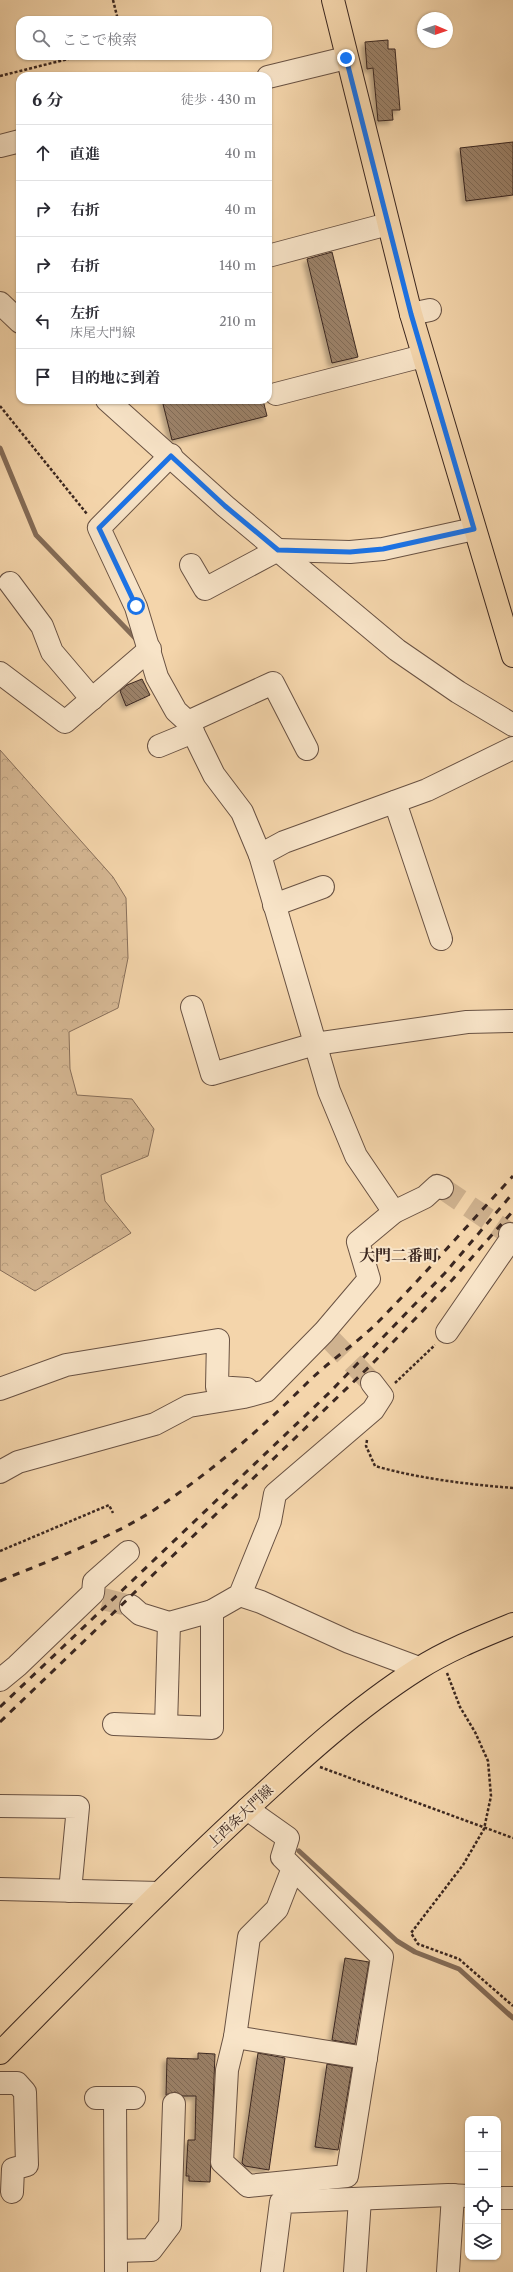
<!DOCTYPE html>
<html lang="ja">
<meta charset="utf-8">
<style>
:root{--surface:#fff;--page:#f7f7f7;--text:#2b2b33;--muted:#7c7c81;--line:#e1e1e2}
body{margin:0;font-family:"Libre Caslon Text","Noto Serif JP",serif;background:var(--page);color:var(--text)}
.controls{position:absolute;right:12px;bottom:12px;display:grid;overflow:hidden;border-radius:8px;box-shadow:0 1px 3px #0004}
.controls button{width:36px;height:36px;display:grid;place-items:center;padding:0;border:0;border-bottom:1px solid var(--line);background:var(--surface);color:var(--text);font:20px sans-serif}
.compass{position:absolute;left:417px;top:12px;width:36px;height:36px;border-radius:50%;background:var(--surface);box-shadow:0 1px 3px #0004;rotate:92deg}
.stop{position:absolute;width:12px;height:12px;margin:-9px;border:3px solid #1a73e8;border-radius:50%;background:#fff}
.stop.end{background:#1a73e8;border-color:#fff;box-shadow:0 1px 4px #0008}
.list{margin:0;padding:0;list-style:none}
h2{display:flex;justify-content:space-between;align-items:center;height:52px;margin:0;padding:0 16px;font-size:17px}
h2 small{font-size:13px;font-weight:400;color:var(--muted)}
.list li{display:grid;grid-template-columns:26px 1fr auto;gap:12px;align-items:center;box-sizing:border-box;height:56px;padding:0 16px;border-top:1px solid var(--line)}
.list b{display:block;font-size:15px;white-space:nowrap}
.list p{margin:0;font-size:13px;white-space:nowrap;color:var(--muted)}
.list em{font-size:13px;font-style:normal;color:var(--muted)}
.icon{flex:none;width:22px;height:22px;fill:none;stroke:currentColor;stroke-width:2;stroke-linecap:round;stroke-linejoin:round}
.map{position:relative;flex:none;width:513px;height:2272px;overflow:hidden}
.search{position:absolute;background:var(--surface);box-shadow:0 1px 3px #0004;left:16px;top:16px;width:256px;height:44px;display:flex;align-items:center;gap:10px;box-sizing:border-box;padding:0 14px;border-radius:12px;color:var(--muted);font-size:15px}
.panel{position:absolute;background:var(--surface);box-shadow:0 1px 3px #0004;left:16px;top:72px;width:256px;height:332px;border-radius:12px}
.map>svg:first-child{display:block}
</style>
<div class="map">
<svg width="513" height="2272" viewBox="0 0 513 2272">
<defs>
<pattern id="forest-crowns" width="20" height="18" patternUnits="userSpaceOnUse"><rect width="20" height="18" fill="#d5b793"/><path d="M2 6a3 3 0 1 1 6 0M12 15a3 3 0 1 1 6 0" fill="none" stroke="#b89d7e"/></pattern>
<pattern id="building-back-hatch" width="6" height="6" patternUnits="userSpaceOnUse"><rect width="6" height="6" fill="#9b8168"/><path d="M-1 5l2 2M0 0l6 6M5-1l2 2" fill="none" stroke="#806a55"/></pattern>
<filter id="shadow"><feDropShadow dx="-3.5" dy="3.5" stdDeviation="2" flood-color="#0004"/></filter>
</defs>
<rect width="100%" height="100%" fill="#f4d5ab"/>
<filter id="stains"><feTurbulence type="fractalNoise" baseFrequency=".005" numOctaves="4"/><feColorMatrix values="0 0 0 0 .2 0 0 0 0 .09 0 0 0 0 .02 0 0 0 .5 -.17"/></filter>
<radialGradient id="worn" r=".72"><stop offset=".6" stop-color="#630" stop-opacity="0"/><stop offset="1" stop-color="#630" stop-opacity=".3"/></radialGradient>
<path fill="url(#forest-crowns)" stroke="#886f5a" d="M 0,750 L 113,877 L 126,898 L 128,958 L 118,1008 L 69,1032 L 70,1069 L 77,1095 L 132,1099 L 154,1129 L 148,1156 L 101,1175 L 105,1201 L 131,1233 L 35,1291 L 0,1270 Z"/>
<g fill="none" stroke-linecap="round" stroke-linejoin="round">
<g stroke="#846c57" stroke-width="5">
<path d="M 0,448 L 36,535 L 138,641"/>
<path d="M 299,1851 L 397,1941 L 415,1952 L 459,1969 L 513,2018"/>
</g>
</g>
<g fill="url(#building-back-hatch)" stroke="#3b2720" filter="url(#shadow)">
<path d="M 388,40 L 388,49 L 395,49 L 400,110 L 392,110 L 393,120 L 378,121 L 373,68 L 367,69 L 365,42 Z"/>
<path d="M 513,142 L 513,195 L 466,201 L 460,148 Z"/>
<path d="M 332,252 L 358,357 L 332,363 L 307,259 Z"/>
<path d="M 162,400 L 263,400 L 267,416 L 172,440 Z"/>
<path d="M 142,679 L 150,695 L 126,706 L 120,691 L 127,685 Z"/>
<path d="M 345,1958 L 369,1962 L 355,2044 L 332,2040 Z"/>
<path d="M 198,2053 L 215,2054 L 210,2182 L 189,2181 L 189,2176 L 186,2176 L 188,2140 L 195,2140 L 196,2096 L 183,2096 L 175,2092 L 166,2095 L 167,2058 L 198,2059 Z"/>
<path d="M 258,2053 L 285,2058 L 269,2170 L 245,2166 L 242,2163 Z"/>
<path d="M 327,2064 L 352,2068 L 338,2150 L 315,2147 Z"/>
</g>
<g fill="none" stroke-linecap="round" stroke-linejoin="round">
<g stroke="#cfb28f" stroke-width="22" stroke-dasharray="22 11" stroke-linecap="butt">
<path d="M 442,1188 L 510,1234"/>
<path d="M 330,1339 L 372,1383"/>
<path d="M 103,1599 L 131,1606"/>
</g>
<defs>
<g id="minor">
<path d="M 268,77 L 346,58"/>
<path d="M 0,146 L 20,141"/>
<path d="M 268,256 L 388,224"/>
<path d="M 0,303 L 20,322"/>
<path d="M 411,314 L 430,310"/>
<path d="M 276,394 L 423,356"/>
<path d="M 107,400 L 225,506 L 397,650 L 458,692 L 513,725"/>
<path d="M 171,455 L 99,528 L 136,607 L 157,677 L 176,711 L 188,722 L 214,775 L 242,812 L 260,855 L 329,1091 L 356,1156 L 394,1212"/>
<path d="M 191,565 L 205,589 L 278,550 L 350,552 L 383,549 L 474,529"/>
<path d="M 10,583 L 42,626 L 52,652 L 92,699"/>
<path d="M 0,673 L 65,722 L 150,649"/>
<path d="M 188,722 L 273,683 L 307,749"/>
<path d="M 159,746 L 193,732"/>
<path d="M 395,802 L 441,939"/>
<path d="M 260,855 L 284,842 L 427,790 L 513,748"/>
<path d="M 274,905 L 323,887"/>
<path d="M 192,1007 L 212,1074 L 315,1044 L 467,1022 L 513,1021"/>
<path d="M 447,1332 L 513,1236 L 510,1234"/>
<path d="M 0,1389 L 66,1365 L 218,1340 L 217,1387 L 247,1389"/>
<path d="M 0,1472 L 18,1462 L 155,1424 L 189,1406 L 244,1397 L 266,1391 L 324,1332 L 369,1279 L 358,1242 L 394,1212 L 425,1197 L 437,1186 L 442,1188"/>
<path d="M 240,1595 L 261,1602 L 349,1642 L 419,1668"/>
<path d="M 131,1606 L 140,1614 L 169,1623 L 212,1611 L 240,1595 L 270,1521 L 275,1494 L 373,1410 L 382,1396 L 372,1383"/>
<path d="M 0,1680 L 17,1666 L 93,1593 L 94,1582 L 128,1552"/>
<path d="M 114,1724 L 212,1728 L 212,1611"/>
<path d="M 166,1726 L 169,1623"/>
<path d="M 0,1806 L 78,1807 L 70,1891"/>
<path d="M 247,1809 L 288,1838 L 282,1857 L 382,1957 L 347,2176 L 248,2186 L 222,2162 L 227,2070 L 235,2037 L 249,1937 L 277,1909 L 293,1868"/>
<path d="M 0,1889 L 159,1893"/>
<path d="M 235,2037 L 366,2058"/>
<path d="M 0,2083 L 17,2083 L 25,2092 L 27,2165 L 13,2169 L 12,2192"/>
<path d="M 96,2098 L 134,2098"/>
<path d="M 115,2098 L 116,2272"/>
<path d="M 498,2198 L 513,2198"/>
<path d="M 116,2251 L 151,2250 L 170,2225 L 174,2104"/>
<path d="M 272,2272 L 281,2202 L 448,2195 L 468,2196"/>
<path d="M 355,2272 L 360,2199"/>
<path d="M 448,2272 L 453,2195"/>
</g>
<g id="major">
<path d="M 333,0 L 411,314 L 513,656"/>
<path d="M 0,2053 C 81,1971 161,1889 246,1810 C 300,1760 355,1709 418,1669 C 448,1650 481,1637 513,1624"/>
</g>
</defs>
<use href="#minor" stroke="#695243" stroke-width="24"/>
<use href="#major" stroke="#3b2720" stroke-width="24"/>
<g stroke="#3b2720" stroke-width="2.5" stroke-dasharray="3 2" stroke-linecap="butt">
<path d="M 113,0 L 118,20"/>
<path d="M 0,76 L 80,56"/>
<path d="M 0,406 L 87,514"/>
<path d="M 395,1383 L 435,1345"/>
<path d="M 367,1440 L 366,1446 L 375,1466 C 421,1479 466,1484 513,1488"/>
<path d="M 0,1551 L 109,1505 L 113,1513"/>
<path d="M 447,1673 L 460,1707 L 475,1732 L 488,1761 L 491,1796 L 484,1829 L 463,1865 L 411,1933 L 418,1944 L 459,1959 L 513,2006"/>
<path d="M 320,1767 L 513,1838"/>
</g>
<use href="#minor" stroke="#f8e4c8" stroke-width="22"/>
<use href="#major" stroke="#f4d5ab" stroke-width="22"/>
<g stroke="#3b2720" stroke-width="3" stroke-dasharray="7 7" stroke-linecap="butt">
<path d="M 0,1581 C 50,1560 112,1538 157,1508 C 211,1472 261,1429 307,1383 C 329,1361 356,1344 378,1322 C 424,1275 468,1225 513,1176"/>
<path d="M 0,1707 L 330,1392 L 445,1273 L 513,1193"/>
<path d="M 0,1722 L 373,1363 L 453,1279 L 513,1211"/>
</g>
</g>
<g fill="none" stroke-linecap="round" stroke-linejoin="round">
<path stroke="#1a73e8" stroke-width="5" d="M 136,606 L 99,528 L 171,456 L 225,506 L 278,550 L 350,552 L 383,549 L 474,529 L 411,314 L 346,58"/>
</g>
<g text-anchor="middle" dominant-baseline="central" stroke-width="4" stroke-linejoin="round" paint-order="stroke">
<g font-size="14" fill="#3b2720" stroke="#f8e4c8">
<text transform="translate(240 1816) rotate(-43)">上西条大門線</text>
</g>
<g font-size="16" font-weight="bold" fill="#3b2720" stroke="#f8e4c8">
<text x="399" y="1255">大門二番町</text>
</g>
</g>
<rect width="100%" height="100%" filter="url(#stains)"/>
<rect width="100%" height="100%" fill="url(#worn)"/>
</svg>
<div class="controls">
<button>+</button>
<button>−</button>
<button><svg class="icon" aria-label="locate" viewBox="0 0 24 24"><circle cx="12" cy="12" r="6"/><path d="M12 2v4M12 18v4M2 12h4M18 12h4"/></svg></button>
<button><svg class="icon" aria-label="layers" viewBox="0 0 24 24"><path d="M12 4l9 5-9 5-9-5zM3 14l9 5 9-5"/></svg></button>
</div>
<svg class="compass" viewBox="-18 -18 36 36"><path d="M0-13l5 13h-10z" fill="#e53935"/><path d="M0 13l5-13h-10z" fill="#7c7c81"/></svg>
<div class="stop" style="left:136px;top:606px"></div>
<div class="stop end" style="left:346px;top:58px"></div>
<div class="search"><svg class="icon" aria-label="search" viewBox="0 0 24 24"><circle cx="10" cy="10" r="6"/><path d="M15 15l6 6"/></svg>ここで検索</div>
<section class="panel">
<h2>6 分<small>徒歩 · 430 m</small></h2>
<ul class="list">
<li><svg class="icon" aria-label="ahead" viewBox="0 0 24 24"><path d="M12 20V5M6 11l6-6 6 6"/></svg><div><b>直進</b></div><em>40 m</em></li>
<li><svg class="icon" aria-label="right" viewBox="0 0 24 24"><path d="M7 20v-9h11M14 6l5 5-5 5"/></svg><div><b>右折</b></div><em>40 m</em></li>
<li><svg class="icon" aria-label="right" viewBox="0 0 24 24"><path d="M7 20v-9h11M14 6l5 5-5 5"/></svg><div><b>右折</b></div><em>140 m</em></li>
<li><svg class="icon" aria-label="left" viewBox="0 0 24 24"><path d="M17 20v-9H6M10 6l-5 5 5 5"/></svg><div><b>左折</b><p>床尾大門線</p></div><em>210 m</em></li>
<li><svg class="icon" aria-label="arrive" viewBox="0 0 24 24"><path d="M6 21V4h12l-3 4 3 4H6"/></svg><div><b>目的地に到着</b></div></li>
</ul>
</section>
</div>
